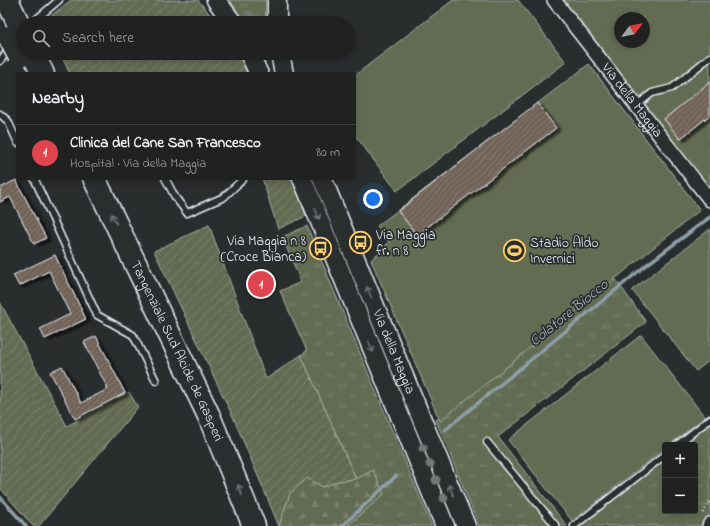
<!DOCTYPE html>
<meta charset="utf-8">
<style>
:root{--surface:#202222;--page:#2d2f2f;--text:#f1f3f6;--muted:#a2a4a5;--line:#3d3f40;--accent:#8bbbb9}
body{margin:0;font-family:"Indie Flower",sans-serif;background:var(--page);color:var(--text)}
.controls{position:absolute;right:12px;bottom:12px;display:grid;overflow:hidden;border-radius:4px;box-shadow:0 2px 6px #0003}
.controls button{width:36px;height:36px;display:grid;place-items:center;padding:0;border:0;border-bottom:1px solid var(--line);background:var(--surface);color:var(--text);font:20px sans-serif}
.compass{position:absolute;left:614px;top:12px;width:36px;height:36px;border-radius:50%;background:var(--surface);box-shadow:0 2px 6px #0003;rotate:58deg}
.you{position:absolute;left:373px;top:199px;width:14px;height:14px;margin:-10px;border:3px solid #fff;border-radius:50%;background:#1a73e8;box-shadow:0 0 0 6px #1a73e833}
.badge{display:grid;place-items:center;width:26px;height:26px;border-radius:50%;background:var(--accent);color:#fff;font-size:13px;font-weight:700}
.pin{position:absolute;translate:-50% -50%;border:2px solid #fff;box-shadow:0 1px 4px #0006}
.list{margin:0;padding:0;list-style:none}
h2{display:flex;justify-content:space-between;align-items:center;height:52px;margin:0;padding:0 16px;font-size:17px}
h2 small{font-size:13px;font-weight:400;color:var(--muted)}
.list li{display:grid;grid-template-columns:26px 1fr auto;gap:12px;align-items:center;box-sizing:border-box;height:56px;padding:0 16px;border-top:1px solid var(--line)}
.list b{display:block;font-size:15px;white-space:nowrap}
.list p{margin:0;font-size:13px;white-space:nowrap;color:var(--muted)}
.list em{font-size:13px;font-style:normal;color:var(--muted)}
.icon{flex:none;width:22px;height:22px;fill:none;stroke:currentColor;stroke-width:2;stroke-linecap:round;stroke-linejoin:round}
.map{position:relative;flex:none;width:710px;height:526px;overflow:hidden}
.search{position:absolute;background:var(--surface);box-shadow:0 2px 6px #0003;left:16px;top:16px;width:340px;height:44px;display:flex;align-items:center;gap:10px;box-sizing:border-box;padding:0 14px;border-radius:22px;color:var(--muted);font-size:15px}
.panel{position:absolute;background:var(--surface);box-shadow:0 2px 6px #0003;left:16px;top:72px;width:340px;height:108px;border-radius:4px}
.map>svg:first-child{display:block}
</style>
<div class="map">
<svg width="710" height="526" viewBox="0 0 710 526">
<defs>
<pattern id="grass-tufts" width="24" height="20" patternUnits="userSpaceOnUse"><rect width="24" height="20" fill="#646c52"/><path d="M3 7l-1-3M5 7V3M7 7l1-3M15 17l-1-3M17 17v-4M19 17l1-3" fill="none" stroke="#7a816c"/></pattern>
<pattern id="forest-firs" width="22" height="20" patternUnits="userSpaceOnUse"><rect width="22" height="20" fill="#646c52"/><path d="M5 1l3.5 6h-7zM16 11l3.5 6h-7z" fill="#7a816c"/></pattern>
<pattern id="garden-furrows" width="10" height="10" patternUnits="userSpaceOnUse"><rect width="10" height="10" fill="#646c52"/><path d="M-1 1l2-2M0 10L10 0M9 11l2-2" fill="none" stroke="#7a816c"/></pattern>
<pattern id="building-hatch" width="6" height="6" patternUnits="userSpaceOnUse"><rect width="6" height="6" fill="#726359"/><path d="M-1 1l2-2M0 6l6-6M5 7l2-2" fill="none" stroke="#867a72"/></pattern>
<filter id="shadow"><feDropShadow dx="4.5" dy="2.5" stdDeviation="1" flood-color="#0009"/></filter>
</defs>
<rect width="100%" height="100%" fill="#2a2d2e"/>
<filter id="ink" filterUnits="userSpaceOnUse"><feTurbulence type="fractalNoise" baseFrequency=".025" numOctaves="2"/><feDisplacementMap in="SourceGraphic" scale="8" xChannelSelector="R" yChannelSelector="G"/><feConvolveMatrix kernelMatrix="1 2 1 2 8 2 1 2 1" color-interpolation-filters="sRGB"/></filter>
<g filter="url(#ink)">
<g fill="url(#grass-tufts)" stroke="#a6aea5">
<path d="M 230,0 L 266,0 L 265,23 L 244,23 Z"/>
<path d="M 307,226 L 432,526 L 347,526 L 384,494 L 373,471 L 356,479 L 301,355 L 307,351 L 280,291 L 301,282 L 282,237 Z"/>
<path d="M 614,277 L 646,322 L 498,437 L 567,526 L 479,526 L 436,420 Z"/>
<path d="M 710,418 L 710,513 L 702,526 L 569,526 L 665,453 L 665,511 L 695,511 L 695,445 L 675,445 Z"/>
</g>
<path fill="url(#forest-firs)" stroke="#a6aea5" d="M 373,470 L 384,494 L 347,526 L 279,526 L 290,493 L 307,478 L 323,487 L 338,481 L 356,479 Z"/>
<g fill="#646c52" stroke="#a6aea5" fill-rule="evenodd">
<path d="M 453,0 L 518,0 L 566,62 L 397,191 L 354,134 L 354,76 Z"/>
<path d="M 563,0 L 710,0 L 710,190 ZM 620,18 L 644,18 L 644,42 L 620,42 Z"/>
<path d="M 589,64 L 700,210 L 440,421 L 371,260 L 389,242 L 377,226 Z"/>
<path d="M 710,229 L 710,360 L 696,371 L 632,290 Z"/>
<path d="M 641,335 L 705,417 L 669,445 L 665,445 L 665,448 L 572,521 L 508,440 Z"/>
</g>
<g fill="url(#garden-furrows)" stroke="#a6aea5">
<path d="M 71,0 L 198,0 L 217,23 L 45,23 L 44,21 Z"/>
<path d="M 60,53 L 238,53 L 249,74 L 70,74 Z"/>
<path d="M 262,178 L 293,178 L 306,216 L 278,229 Z"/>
<path d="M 209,225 L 266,379 L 301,355 L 356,479 L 338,481 L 323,487 L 307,478 L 290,493 L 279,526 L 234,419 L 154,251 Z"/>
<path d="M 0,302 L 67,426 L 129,392 L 138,407 L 39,526 L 33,526 L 0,488 Z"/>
</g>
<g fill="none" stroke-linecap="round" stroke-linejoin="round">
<g stroke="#8d9faa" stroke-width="3.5">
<path d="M 445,430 L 645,266 L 710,217"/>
<path d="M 0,497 L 26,526"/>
<path d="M 342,526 L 396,476"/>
</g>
</g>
<g fill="url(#building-hatch)" stroke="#e8f1f8" filter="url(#shadow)">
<path d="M 710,82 L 710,115 L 680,139 L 664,119 Z"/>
<path d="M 537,103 L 556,128 L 417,235 L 398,211 Z"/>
<path d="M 16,180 L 46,238 L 34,244 L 10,197 L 0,202 L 0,188 Z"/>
<path d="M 55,255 L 86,319 L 45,339 L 40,329 L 70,314 L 49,271 L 19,286 L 13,275 Z"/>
<path d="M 96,336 L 125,393 L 75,419 L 50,372 L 62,366 L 81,403 L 108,389 L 84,342 Z"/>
</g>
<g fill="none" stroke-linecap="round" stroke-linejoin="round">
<defs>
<g id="lane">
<path d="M 32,23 L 59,0"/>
<path d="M 0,61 L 10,48"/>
<path d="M 637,105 L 652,93 L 672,88 L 710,57"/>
<path d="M 0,114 L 8,121 L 18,143"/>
<path d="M 34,178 L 97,315 L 133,335 L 156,381"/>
<path d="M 165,178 L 175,197 L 187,213 L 224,197 L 244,178"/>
<path d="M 487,442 L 556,526"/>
<path d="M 677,445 L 710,419"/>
<path d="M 574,526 L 665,455"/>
</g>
<g id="street">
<path id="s1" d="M 554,0 L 710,200"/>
<path d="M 709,526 L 710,524"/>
</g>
<g id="secondary">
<path d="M 216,0 L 233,23"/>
<path d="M 277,23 L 277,0"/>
<path d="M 249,53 L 259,74"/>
<path d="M 280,53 L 284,74"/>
<path d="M 302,178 L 445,526"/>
<path id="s2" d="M 322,178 L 466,526"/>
</g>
<g id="highway">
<path d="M 7,0 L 23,33"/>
<path d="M 33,53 L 43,74"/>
<path id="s3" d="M 94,178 L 209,416 L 254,526"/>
</g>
</defs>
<use href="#lane" stroke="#e8f1f8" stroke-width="9"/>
<use href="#street" stroke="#e8f1f8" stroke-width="16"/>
<use href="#secondary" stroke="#e8f1f8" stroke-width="21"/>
<use href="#highway" stroke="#e8f1f8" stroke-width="25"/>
<path stroke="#e8f1f8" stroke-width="2" stroke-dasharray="1 3" stroke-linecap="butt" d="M 703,513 L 710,501"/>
<use href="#lane" stroke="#2a2d2e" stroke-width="6"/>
<use href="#street" stroke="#2a2d2e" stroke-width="13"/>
<use href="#secondary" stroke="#2a2d2e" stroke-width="18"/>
<use href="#highway" stroke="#2a2d2e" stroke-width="22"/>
<defs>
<path id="highway-bridge" d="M 9,37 L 19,56"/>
</defs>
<use href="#highway-bridge" stroke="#e8f1f8" stroke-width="25" stroke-linecap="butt"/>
<use href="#highway-bridge" stroke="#2a2d2e" stroke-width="22"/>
</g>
<g fill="#727874">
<circle cx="249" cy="15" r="4.5"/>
<circle cx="423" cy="448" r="4.5"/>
<circle cx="430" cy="464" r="4.5"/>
<circle cx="436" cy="480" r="4.5"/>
<circle cx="444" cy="498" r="4.5"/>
</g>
<defs><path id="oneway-shaft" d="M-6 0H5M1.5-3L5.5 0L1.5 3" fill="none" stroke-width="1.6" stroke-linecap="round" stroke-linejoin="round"/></defs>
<g stroke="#6c7275">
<use href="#oneway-shaft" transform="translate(317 214) rotate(68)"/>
<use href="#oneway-shaft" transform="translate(114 219) rotate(-116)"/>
<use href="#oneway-shaft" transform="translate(369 292) rotate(-113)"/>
<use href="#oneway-shaft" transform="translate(371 347) rotate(68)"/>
<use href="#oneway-shaft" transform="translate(240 490) rotate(-111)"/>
<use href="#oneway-shaft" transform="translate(451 490) rotate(-113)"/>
</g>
</g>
<defs>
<symbol id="bus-ring" viewBox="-11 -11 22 22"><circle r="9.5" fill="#2a2d2e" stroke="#ffd166" stroke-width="1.5"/><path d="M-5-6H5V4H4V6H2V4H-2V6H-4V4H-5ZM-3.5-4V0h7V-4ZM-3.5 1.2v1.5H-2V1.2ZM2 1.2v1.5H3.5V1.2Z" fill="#ffd166"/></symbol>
<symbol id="stadium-ring" viewBox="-11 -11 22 22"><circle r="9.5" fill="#2a2d2e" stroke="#ffd166" stroke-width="1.5"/><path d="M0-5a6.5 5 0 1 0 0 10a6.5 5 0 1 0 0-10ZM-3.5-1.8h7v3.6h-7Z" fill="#ffd166"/></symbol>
</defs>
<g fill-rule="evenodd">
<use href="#bus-ring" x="348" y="230" width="25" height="25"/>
<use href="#bus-ring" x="308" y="236" width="25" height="25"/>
<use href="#stadium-ring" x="502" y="238" width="25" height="25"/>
</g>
<g text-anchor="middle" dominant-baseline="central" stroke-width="3.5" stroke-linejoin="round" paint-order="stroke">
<g font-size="14" fill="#e8f1f8" stroke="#2a2d2e">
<text stroke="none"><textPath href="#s1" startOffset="127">Via della Maggia</textPath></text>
<text stroke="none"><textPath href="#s3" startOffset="192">Tangenziale Sud Alcide de Gasperi</textPath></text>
<text stroke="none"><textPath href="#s2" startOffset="188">Via della Maggia</textPath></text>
</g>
<g font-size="14" fill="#e8f1f8" stroke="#2a2d2e" text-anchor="start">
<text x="376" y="235">Via Maggia<tspan x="376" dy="16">fr. n 8</tspan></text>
<text x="306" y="241" text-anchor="end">Via Maggia n 8<tspan x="306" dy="16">(Croce Bianca)</tspan></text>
<text x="530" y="243">Stadio Aldo<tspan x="530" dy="16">Invernici</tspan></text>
</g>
<g font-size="15" font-style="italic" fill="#acbac4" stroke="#2a2d2e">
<text transform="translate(569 313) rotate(-39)">Colatore Biocco</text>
</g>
</g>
</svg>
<div class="controls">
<button>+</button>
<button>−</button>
</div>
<svg class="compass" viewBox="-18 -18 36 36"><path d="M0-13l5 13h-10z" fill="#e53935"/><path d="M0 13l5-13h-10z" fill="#a2a4a5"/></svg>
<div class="you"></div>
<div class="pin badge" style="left:261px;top:284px;background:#e0444e">1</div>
<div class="search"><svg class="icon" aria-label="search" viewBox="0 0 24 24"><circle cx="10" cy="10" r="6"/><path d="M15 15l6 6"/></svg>Search here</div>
<section class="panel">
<h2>Nearby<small></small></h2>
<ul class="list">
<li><span class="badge" style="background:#e0444e">1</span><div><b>Clinica del Cane San Francesco</b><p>Hospital · Via della Maggia</p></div><em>80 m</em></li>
</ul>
</section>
</div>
